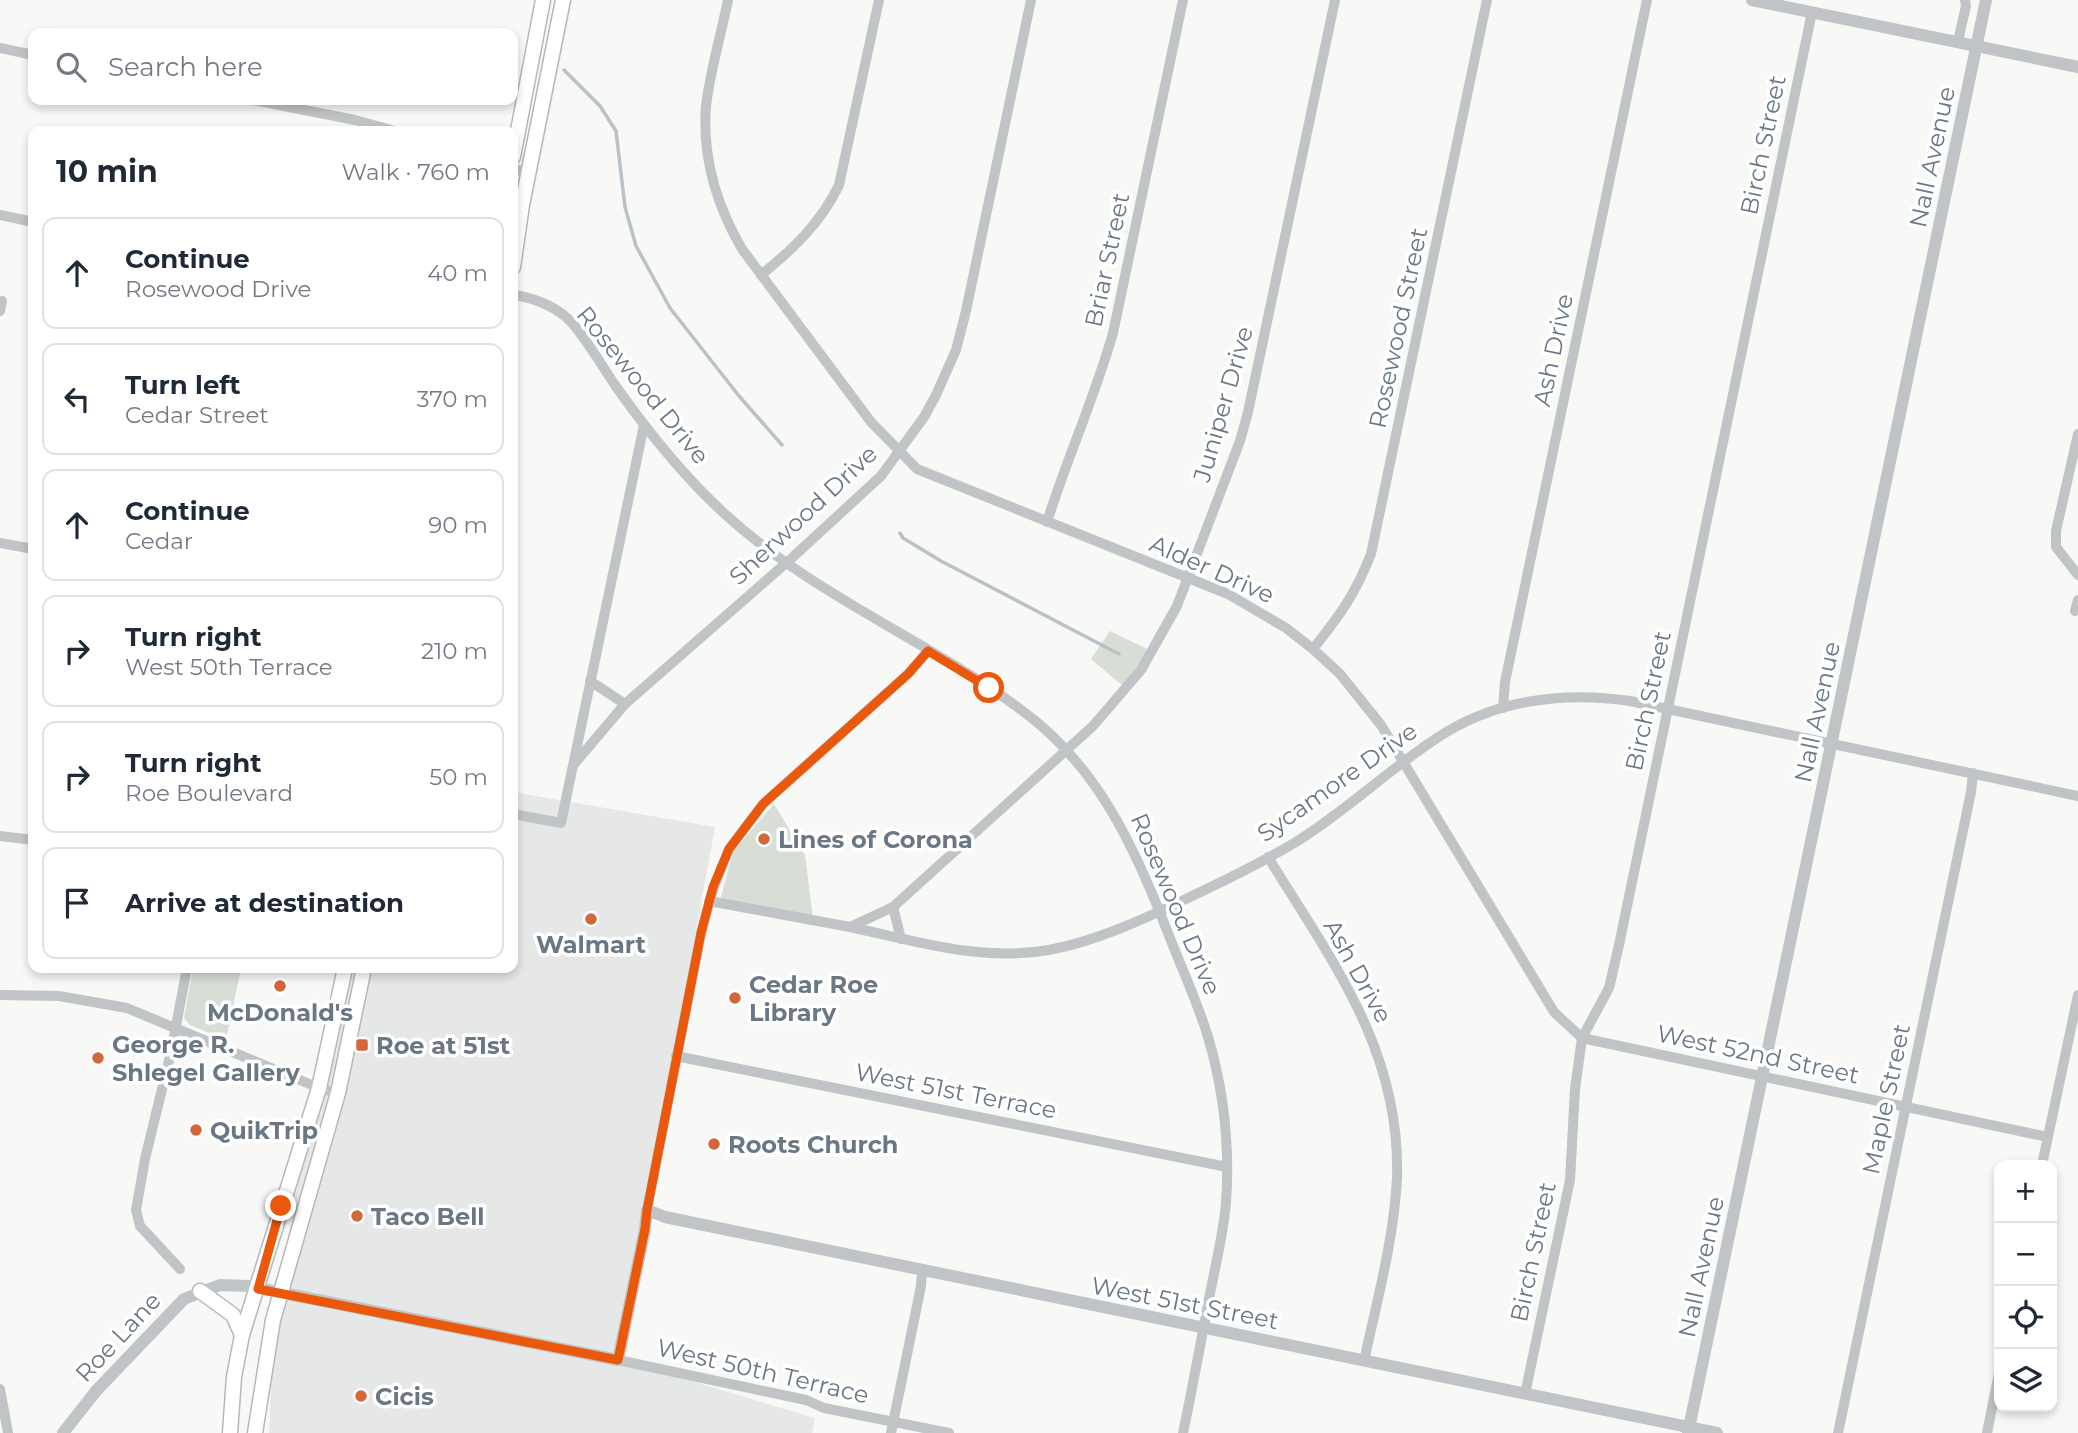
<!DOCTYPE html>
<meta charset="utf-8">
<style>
:root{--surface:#fff;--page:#f2f2f3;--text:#1f2937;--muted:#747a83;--line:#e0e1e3}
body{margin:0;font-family:Montserrat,sans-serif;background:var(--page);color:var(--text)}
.controls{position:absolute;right:21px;bottom:21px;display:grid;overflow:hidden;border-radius:14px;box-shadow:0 4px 10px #0003}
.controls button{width:63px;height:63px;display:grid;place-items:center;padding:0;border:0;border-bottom:2px solid var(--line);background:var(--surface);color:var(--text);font:35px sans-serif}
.stop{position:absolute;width:21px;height:21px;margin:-16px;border:5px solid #ea580c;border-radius:50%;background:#fff}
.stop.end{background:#ea580c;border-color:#fff;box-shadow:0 2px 7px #0008}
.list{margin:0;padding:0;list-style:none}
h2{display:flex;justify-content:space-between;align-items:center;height:91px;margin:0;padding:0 28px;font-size:30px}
h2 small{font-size:23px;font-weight:400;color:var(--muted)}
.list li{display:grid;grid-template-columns:46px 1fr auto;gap:21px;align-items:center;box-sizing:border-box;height:112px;margin:0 14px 14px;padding:0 14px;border:2px solid var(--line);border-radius:14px}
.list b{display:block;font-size:26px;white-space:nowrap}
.list p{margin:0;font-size:23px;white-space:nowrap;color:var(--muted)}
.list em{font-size:23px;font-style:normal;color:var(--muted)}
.icon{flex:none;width:38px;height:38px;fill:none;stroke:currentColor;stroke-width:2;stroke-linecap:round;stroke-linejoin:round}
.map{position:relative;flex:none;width:2078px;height:1433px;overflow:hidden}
.search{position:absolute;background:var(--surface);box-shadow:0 4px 10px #0003;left:28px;top:28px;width:490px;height:77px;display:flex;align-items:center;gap:18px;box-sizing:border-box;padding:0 24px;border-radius:14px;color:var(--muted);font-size:26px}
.panel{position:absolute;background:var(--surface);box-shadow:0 4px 10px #0003;left:28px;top:126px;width:490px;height:847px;border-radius:14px}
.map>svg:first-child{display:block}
</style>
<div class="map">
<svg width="2078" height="1433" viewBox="0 0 2078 1433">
<rect width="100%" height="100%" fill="#f8f8f6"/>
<path fill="#e6e7e7" d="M 513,792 L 715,827 L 618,1359 L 815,1418 L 812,1433 L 269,1433 L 274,1316 L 336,968 L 513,968 Z"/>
<g fill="#d8ddd6">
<path d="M 1110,631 L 1149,650 L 1123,686 L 1091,659 Z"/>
<path d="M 774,804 L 805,855 L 813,919 L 720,901 L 733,852 Z"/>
<path d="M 193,968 L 241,968 L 226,1040 L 190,1025 L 184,1018 Z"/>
</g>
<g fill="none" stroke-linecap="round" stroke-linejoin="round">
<g stroke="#b9c2c7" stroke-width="3.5">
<path d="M 564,70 L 600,106 L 616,131 L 625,207 L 636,246 L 670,308 L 739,396 L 782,445"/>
<path d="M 900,533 L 903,538 L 941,561 L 1119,654"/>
</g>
<defs>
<g id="primary">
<path d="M 513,157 L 543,0"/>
<path d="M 513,267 L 522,205 L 563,0"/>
<path d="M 200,1291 L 233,1315 L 242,1335"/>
<path d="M 230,1433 L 234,1377 L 242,1335 L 319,1088 L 345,968"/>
<path d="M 255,1433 L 273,1320 L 338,1093 L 364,968"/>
</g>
</defs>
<use href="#primary" stroke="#b4b8bc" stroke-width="17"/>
<g stroke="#c0c4c7" stroke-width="10">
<path d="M 728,0 C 721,35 710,71 706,106 C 702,157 717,206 742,249 L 871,422 L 917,469 L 1228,594 L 1286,628 L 1313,649 L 1340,674 L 1381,725 L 1554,1012 L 1582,1038 L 2048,1137"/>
<path d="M 1958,41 L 1966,6 L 1965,0"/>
<path d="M 0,48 L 33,55"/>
<path d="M 253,100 L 355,120 L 395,131"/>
<path d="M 513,169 L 528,172"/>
<path d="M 0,215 L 33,222"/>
<path d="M 761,275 C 793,249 821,223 839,185 L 879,0"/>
<path d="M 513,295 C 531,297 552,305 566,317 C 580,328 605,371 617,388 C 649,433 685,478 726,515 C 816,597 928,640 1024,712 C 1097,766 1134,846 1166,928 C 1180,965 1197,1000 1208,1037 C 1224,1091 1230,1147 1226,1203 C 1223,1237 1214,1271 1208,1304 C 1200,1347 1192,1390 1183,1433"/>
<path d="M 0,311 L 2,301"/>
<path d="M 2078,434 L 2056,531 L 2056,547 L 2078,575"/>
<path d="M 1047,522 C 1067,458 1095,397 1113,333 L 1183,0"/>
<path d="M 0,543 L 33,549"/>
<path d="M 2075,611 L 2078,600"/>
<path d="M 1313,649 C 1340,615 1355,595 1371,554 L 1487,0"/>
<path d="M 590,681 L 625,704"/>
<path d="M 1503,708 L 1505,682 L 1647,0"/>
<path d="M 575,763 L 625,704 L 794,556 L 881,476 L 924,417 L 936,395 L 956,350 L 966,311 L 1031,0"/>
<path d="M 513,814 L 561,823 L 644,425"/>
<path d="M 0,836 L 33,840"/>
<path d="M 1268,857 C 1331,960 1401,1050 1397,1178 C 1394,1239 1377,1301 1364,1361"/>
<path d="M 709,901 C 756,910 803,918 850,927 C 916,941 981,962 1049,950 C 1097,941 1144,919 1188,898 C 1224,881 1261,863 1296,842 C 1346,811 1388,770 1437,738 C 1494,700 1563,691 1630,701 L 2078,796"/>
<path d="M 893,907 L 901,939"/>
<path d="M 850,927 L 893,907 L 1093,726 L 1141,670 L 1177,606 L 1240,441 L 1248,412 L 1335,0"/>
<path d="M 0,995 L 59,996 L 127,1008 L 319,1088 L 338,1093"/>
<path d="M 676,1056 L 1227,1167"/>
<path d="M 2042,1165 L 2078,995"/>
<path d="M 647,1210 L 701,933 L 714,887 L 729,849 L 763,804 L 908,674 L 928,651"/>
<path d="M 180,1269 L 140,1226 L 136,1210 L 145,1159 L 171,1052 L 187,968"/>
<path d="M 618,1360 L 806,1400 L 824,1408 L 949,1433"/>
<path d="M 0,1389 L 8,1433"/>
<path d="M 1525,1394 L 1570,1180 L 1575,1089 L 1582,1038 L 1609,988 L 1619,945 L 1812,12"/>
<path d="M 891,1433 L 921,1286 L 922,1271"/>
<path d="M 1838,1433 L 1971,792 L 1973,773"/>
<path d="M 1987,1433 L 1999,1373"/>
</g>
<g stroke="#c0c4c7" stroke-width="12">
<path d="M 1752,0 L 2078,67"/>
<path d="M 63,1433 L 96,1391 L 184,1299 L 220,1285 L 248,1286 L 618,1360 L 645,1229 L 647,1210 L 665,1217 L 1717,1433"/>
<path d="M 1688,1433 L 1986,0"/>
</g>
<use href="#primary" stroke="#fff" stroke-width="14"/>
</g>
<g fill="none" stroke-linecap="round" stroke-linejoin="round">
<path stroke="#ea580c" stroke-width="9" d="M 281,1206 L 258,1289 L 618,1360 L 645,1229 L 647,1210 L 701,933 L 713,887 L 729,849 L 763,804 L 908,674 L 928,651 L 989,688"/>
</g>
<g fill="#d4663b" stroke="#fff" stroke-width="2.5">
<circle cx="764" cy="839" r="7"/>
<circle cx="591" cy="919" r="7"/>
<circle cx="280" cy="986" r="7"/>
<circle cx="735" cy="998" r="7"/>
<rect x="355" y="1038" width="14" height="14" rx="3.5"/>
<circle cx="98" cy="1058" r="7"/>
<circle cx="196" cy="1130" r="7"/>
<circle cx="714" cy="1144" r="7"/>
<circle cx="357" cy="1216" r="7"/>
<circle cx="361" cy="1396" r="7"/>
</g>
<g text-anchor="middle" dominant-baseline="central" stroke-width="7" stroke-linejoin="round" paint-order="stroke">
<g font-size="24" fill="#6a7885" stroke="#fff">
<text transform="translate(1763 145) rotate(-78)">Birch Street</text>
<text transform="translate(1932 157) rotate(-78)">Nall Avenue</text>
<text transform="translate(1107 260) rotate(-78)">Briar Street</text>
<text transform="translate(1398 328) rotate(-78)">Rosewood Street</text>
<text transform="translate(1553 350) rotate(-78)">Ash Drive</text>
<text transform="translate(643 385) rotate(51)">Rosewood Drive</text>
<text transform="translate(1223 404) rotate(-74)">Juniper Drive</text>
<text transform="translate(803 515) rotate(-43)">Sherwood Drive</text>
<text transform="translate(1212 569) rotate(24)">Alder Drive</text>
<text transform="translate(1648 701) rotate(-78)">Birch Street</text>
<text transform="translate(1817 712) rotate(-78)">Nall Avenue</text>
<text transform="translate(1337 782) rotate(-35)">Sycamore Drive</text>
<text transform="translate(1176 904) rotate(67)">Rosewood Drive</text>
<text transform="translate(1358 971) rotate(61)">Ash Drive</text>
<text transform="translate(1758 1054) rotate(12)">West 52nd Street</text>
<text transform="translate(956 1091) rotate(11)">West 51st Terrace</text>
<text transform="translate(1886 1099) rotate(-78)">Maple Street</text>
<text transform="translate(1533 1252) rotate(-78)">Birch Street</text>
<text transform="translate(1701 1267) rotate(-78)">Nall Avenue</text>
<text transform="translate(1185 1303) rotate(11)">West 51st Street</text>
<text transform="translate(118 1337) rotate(-47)">Roe Lane</text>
<text transform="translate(763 1371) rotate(13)">West 50th Terrace</text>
</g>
<g font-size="24" font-weight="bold" fill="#6a7885" stroke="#fff" text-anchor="start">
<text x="778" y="839">Lines of Corona</text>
<text x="591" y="944" text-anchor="middle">Walmart</text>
<text x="749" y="984">Cedar Roe<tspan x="749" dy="28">Library</tspan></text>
<text x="280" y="1012" text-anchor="middle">McDonald's</text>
<text x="112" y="1044">George R.<tspan x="112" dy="28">Shlegel Gallery</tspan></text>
<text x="376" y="1045">Roe at 51st</text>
<text x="210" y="1130">QuikTrip</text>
<text x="728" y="1144">Roots Church</text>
<text x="371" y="1216">Taco Bell</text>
<text x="375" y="1396">Cicis</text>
</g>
</g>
</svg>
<div class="controls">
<button>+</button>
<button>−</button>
<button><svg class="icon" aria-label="locate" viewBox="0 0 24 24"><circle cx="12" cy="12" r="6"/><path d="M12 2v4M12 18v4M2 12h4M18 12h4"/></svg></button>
<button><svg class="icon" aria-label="layers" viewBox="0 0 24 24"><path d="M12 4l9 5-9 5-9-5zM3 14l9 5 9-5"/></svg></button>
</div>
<div class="stop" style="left:989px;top:688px"></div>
<div class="stop end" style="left:281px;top:1206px"></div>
<div class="search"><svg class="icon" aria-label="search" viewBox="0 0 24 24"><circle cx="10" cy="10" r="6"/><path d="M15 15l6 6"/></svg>Search here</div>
<section class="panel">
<h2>10 min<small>Walk · 760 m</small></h2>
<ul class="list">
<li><svg class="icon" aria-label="ahead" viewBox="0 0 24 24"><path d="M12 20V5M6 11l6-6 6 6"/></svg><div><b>Continue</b><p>Rosewood Drive</p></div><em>40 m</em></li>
<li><svg class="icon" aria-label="left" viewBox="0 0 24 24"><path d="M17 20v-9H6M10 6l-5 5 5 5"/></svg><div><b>Turn left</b><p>Cedar Street</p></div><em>370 m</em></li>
<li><svg class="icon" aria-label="ahead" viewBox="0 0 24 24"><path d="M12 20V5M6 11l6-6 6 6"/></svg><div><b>Continue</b><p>Cedar</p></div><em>90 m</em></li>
<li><svg class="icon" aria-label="right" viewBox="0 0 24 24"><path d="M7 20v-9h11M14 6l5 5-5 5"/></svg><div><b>Turn right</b><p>West 50th Terrace</p></div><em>210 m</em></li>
<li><svg class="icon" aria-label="right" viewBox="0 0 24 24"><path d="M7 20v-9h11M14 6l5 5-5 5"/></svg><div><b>Turn right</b><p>Roe Boulevard</p></div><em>50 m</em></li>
<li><svg class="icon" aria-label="arrive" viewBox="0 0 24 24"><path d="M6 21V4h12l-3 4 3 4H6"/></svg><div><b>Arrive at destination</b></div></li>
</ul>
</section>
</div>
